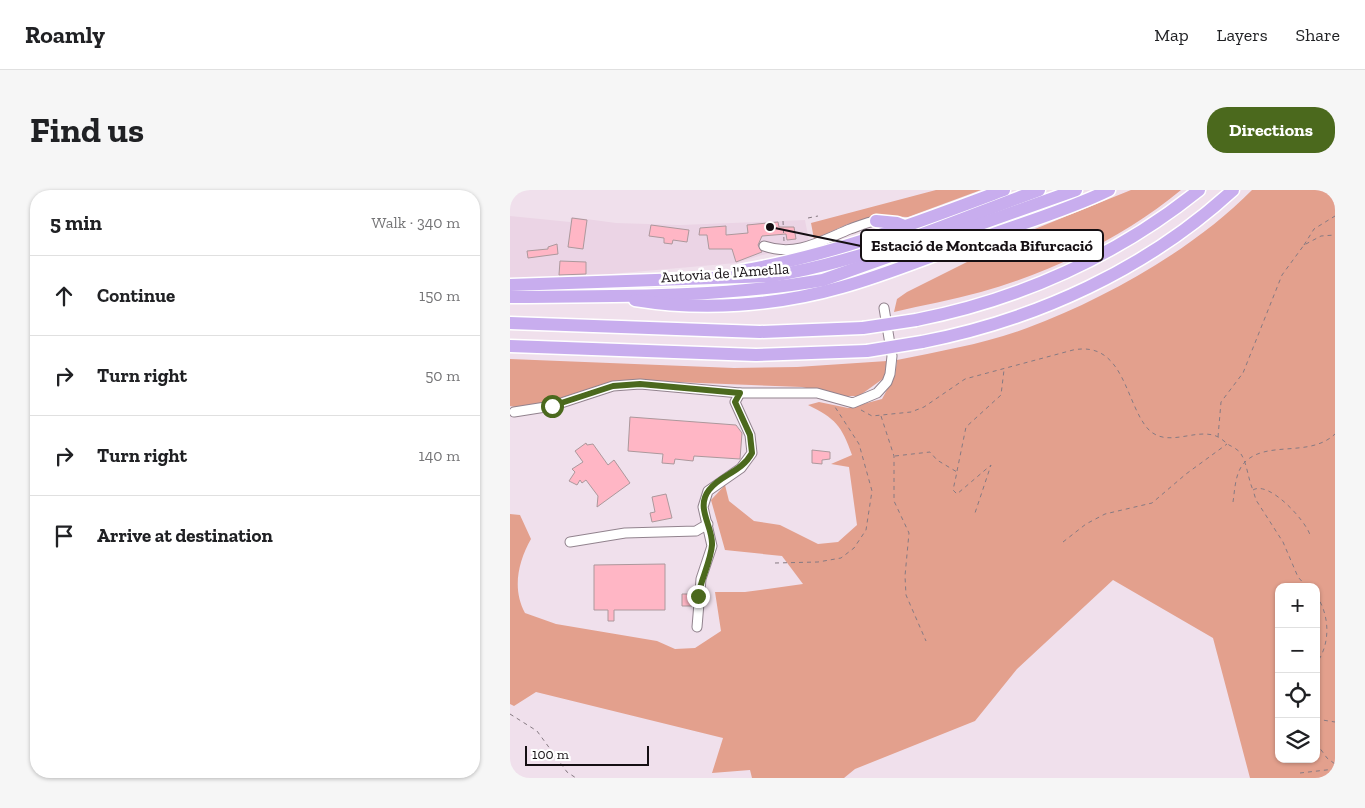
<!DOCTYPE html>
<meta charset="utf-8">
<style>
:root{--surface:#fff;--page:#f6f6f6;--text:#202124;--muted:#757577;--line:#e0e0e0;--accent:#4b691d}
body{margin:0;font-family:"Zilla Slab",serif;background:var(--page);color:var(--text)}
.controls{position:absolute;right:15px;bottom:15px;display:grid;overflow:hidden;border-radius:10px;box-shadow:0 1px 4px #0004}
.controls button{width:45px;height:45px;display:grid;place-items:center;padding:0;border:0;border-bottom:1px solid var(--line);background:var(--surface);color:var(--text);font:25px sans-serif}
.scale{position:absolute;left:15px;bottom:12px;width:124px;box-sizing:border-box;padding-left:5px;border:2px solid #150f13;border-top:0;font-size:14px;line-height:18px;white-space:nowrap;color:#150f13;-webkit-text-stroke:4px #fff;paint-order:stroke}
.stop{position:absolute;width:15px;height:15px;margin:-11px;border:4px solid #4b691d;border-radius:50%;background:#fff}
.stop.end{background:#4b691d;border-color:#fff;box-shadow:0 1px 5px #0008}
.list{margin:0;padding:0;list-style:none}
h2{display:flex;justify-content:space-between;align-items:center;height:65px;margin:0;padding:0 20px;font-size:21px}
h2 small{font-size:16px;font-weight:400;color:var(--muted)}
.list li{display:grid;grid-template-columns:32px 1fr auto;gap:15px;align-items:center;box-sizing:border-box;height:80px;padding:0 20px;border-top:1px solid var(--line)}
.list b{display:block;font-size:19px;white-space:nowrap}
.list em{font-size:16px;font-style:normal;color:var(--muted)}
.icon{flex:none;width:28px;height:28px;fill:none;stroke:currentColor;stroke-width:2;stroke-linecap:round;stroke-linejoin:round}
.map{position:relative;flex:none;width:825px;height:588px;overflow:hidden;border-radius:20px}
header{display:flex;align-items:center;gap:30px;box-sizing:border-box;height:70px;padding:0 25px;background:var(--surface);border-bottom:1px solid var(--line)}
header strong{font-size:24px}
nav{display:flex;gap:28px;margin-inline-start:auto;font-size:18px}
.intro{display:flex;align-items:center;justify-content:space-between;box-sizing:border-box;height:120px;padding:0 30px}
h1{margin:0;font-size:35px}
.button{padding:12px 22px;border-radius:20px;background:var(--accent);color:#fff;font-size:18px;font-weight:700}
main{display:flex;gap:30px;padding:0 30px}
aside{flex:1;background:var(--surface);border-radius:20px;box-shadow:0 1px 4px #0004}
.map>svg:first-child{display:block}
</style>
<header>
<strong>Roamly</strong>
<nav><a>Map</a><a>Layers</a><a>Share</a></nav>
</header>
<div class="intro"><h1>Find us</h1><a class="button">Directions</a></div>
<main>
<aside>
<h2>5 min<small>Walk · 340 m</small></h2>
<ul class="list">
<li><svg class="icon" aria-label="ahead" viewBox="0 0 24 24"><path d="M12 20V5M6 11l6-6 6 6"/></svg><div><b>Continue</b></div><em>150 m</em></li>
<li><svg class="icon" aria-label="right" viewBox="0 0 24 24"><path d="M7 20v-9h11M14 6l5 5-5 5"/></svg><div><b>Turn right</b></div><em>50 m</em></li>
<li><svg class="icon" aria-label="right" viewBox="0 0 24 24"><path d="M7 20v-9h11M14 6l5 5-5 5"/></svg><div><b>Turn right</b></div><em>140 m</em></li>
<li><svg class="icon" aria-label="arrive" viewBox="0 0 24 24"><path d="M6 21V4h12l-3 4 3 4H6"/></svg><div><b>Arrive at destination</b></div></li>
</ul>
</aside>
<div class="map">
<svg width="825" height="588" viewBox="0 0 825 588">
<rect width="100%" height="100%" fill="#f0e0ec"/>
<path fill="#ebd4e5" d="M 0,26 L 60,32 L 61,27 L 106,33 L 170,35 L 295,30 L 299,51 L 226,73 L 78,86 L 0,90 Z"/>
<g fill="#e3a08d" fill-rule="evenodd">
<path d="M 426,0 L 471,0 L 398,27 L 368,26 L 338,34 L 304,49 L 301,33 Z"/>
<path d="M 621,0 L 671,0 C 614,47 542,82 471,102 C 442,110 413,115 384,122 L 387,109 L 397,102 L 515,43 Z"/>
<path d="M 742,0 L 825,0 L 825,588 L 740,588 L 703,448 L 603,390 L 507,479 L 465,531 L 345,579 L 334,588 L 242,588 L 240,580 L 202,583 L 213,548 L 26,502 L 4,516 L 0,514 L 0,324 L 10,325 L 21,349 C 8,372 2,399 15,423 L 46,434 L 147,451 L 165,459 L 185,458 L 211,441 L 205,402 L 235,402 L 293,394 L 272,366 L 215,360 L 201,310 L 215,295 L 219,311 L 244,331 L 270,335 L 308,354 L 328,352 L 347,335 L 339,277 L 321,274 L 342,265 C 332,236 325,228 298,215 L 309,212 L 338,218 L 372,209 L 385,185 L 387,170 C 430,161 475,154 517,138 C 595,109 684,59 742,0 ZM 769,397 L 806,397 L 806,569 L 769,569 Z"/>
<path d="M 0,169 L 224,178 L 287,177 L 377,171 L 374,188 L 349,206 L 329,206 L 292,197 L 113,190 L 42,211 L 5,217 L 0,216 Z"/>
</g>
<g fill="#ffb6c5" stroke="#ac989c">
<path d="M 62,28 L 77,30 L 73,59 L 58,57 Z"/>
<path d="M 268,32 L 269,37 L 284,37 L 286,49 L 277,50 L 276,44 L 252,46 L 248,55 L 252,62 L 226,72 L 222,59 L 199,59 L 197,45 L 189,45 L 190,38 L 216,36 L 216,45 L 238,43 L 237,35 Z"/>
<path d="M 141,35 L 179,40 L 177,52 L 163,50 L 162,54 L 154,53 L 154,48 L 139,46 Z"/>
<path d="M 47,54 L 48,64 L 18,68 L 17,61 L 38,59 L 38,57 Z"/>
<path d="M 50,71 L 76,72 L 76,84 L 49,85 Z"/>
<path d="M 120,227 L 226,235 L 232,243 L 230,269 L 184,266 L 183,271 L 165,269 L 164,274 L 152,273 L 153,264 L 118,261 Z"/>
<path d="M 76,253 L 77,255 L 83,254 L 98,275 L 104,270 L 120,293 L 87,317 L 88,306 L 76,290 L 72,293 L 70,290 L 67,295 L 59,291 L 65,282 L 62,279 L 73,272 L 65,261 Z"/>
<path d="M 302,260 L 320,262 L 320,269 L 312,270 L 312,274 L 302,273 Z"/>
<path d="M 156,304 L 162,328 L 142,332 L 140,323 L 145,322 L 142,307 Z"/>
<path d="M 155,374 L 155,420 L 104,420 L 104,431 L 98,431 L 98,420 L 84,420 L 84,375 Z"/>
<path d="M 172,404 L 183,404 L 182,416 L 172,416 Z"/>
</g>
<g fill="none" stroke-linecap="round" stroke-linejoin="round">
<defs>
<g id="minor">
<path d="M 254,56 C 286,67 311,51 340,39 C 349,36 357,32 366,31"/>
<path d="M 4,222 L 42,216 L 103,196 L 130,194 L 230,203 L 307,203 L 343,213 L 367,203 L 377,192 L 380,184 L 382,166 L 374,118"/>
<path d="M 60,352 L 115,343 L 186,341 L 198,334"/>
<path d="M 187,437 L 191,389 L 202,356 L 193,317 L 198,301 L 231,278 L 242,263 L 240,245 L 225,212 L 230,203"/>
</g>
<g id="highway">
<path d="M 366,31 L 387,33 L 397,37"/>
<path d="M 230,81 C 324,65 406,33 494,0"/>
<path d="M 0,95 L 261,86 C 353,72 442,32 529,0"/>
<path d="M 0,107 C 104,106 210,108 313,90 L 566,0"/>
<path d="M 125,110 C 192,121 266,116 332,97 C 376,85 420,66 464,51 C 509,34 556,21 599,0"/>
<path d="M 406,130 C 509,110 607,66 689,0"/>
<path d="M 0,133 L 250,142 L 353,138"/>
<path d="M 412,152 C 526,130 637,79 723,0"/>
<path d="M 0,156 L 246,165 L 357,161"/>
</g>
</defs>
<use href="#minor" stroke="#92838e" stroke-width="11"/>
<use href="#highway" stroke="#fff" stroke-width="15"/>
<g stroke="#867a82" stroke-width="1" stroke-dasharray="4 4" stroke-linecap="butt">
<path d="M 298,28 L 308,26"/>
<path d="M 273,31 L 274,51"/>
<path d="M 794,55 L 804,39 L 825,26"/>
<path d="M 351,220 L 362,226 L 401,222 L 414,217 L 455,189 L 563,160 C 615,150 615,215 639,240 C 658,258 685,238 706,246 C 711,248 715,252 719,255 C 723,257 729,260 731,264 C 737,273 738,289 743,300"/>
<path d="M 371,226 L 384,266 L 384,311 L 399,343 L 395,386 L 396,405 L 416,451"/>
<path d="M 708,247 L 711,212 L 733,183 L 772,85 L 794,55 L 811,46 L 825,45"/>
<path d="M 385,266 L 420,262 L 427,270 L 447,282 L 443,300 L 447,304 L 481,275 L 464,326"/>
<path d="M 447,281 L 456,237 L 491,205 L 494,180"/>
<path d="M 723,312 C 725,299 725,282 735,272 C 757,250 800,268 825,244"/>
<path d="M 553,352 L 576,334 L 595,324 L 642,313 L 676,284 L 717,254"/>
<path d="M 265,373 L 308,372 L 331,368 L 344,358 L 356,340 L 362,301 L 349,254 L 325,217"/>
<path d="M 797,397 L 788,387 L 773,352 L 746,310 L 743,300 C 759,290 796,331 800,345"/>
<path d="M 806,405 C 820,425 821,454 806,474"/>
<path d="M 0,524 L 27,541 L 57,582 L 66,588"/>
<path d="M 806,529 L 825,532"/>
<path d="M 806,553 L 817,568 L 825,574"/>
<path d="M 790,583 L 825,579"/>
</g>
<use href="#minor" stroke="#fff" stroke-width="9"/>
<use href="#highway" stroke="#c8adee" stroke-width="12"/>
<defs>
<g id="highway-bridge">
<path d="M 353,138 L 406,130"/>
<path d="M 357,161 L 412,152"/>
</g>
</defs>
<use href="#highway-bridge" stroke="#fff" stroke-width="15" stroke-linecap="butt"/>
<use href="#highway-bridge" stroke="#c8adee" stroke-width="12"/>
</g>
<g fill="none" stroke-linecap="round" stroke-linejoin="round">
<path stroke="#4b691d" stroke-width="6" d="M 42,216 L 103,196 L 130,194 L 230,203 L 225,212 L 240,245 L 242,263 C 231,283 211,284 199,300 C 185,318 203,336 202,355 C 201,370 191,390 188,406"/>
</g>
<g text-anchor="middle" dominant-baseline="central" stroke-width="5" stroke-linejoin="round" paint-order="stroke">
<g font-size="15" fill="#150f13" stroke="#fff">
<text transform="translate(215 83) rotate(-4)">Autovia de l'Ametlla</text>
</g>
</g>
<path fill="none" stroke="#150f13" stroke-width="2" d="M260 37L351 56"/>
<circle fill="#150f13" stroke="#fff" stroke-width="2" cx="260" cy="37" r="5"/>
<rect fill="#fff" stroke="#150f13" stroke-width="2" x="351" y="40" width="242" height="31" rx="5"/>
<g font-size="16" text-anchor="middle" font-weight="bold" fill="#150f13">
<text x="472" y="61">Estació de Montcada Bifurcació</text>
</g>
</svg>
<div class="controls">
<button>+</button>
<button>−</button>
<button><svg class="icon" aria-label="locate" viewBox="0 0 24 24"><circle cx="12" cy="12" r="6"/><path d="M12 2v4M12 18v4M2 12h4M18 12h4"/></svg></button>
<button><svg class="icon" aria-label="layers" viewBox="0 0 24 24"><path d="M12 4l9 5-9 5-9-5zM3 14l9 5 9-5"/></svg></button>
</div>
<div class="scale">100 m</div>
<div class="stop" style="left:42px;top:216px"></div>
<div class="stop end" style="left:188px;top:406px"></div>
</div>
</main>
